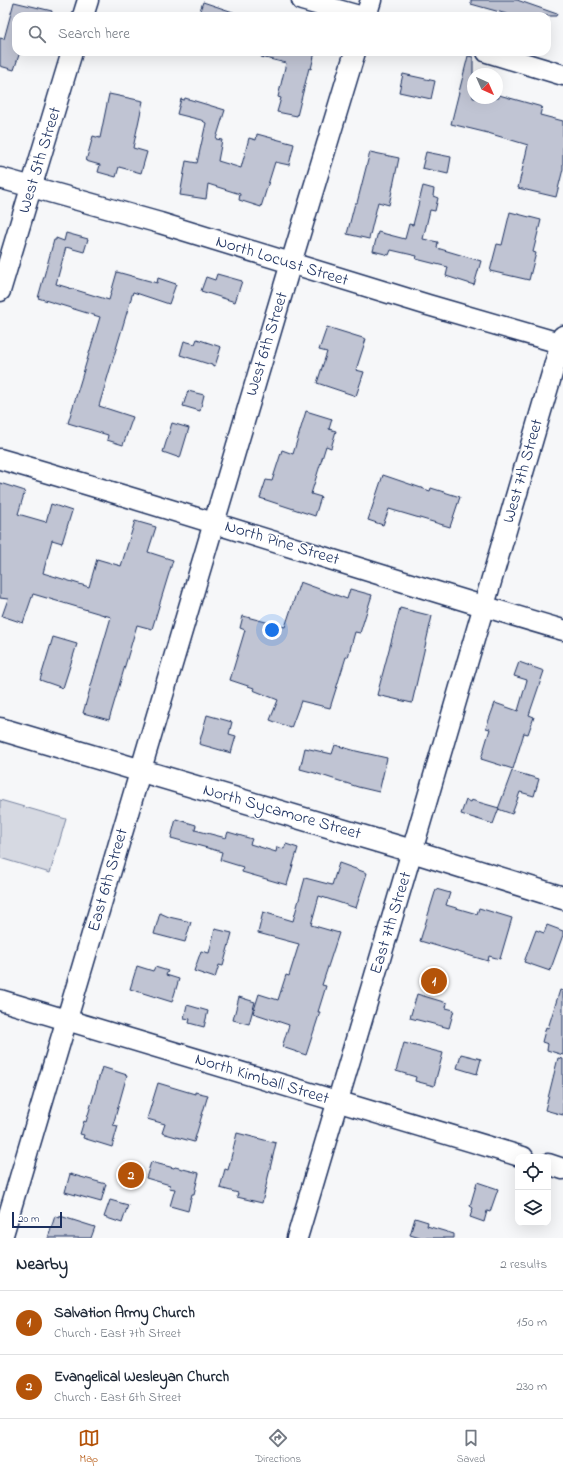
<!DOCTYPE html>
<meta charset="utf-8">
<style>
:root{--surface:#fff;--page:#f6f6f7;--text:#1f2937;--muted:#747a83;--line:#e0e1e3;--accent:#b45309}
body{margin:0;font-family:"Indie Flower",sans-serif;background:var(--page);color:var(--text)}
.controls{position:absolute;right:12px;bottom:12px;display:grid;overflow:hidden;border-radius:8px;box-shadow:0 4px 16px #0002}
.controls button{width:36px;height:36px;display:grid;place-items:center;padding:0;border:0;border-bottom:1px solid var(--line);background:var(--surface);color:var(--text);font:20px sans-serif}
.compass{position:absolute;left:467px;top:68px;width:36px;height:36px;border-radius:50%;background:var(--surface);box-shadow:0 4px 16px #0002;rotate:135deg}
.scale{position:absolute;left:12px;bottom:10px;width:50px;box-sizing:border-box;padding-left:4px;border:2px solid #1b2f5e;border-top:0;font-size:11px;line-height:14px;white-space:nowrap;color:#1b2f5e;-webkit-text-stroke:3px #fff;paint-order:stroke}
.you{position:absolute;left:272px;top:630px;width:14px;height:14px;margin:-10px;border:3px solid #fff;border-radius:50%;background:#1a73e8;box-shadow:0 0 0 6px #1a73e833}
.badge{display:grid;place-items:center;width:26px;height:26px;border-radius:50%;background:var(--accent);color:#fff;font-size:13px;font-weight:700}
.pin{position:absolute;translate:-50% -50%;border:2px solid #fff;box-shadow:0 1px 4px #0006}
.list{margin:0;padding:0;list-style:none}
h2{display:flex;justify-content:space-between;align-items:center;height:52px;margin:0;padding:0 16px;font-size:17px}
h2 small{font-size:13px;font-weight:400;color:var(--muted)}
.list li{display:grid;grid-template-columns:26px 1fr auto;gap:12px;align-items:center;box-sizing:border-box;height:64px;padding:0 16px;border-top:1px solid var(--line)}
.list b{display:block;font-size:15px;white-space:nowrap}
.list p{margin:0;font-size:13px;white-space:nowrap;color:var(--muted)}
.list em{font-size:13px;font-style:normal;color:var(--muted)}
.icon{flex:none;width:22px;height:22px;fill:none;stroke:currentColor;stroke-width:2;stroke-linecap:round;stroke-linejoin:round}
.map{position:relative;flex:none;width:563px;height:1238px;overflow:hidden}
.search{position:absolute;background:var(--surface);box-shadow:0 4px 16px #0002;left:12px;right:12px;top:12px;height:44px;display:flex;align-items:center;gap:10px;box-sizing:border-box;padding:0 14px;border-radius:12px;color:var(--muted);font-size:15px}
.sheet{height:180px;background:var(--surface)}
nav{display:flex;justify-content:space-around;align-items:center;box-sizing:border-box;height:56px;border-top:1px solid var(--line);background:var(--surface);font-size:11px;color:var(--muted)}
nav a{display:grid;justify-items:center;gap:2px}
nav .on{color:var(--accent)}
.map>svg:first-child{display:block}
</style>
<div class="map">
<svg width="563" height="1238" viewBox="0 0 563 1238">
<rect width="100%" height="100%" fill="#f6f7f9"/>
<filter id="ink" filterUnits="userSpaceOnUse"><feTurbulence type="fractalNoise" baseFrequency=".025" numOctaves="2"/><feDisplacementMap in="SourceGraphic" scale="8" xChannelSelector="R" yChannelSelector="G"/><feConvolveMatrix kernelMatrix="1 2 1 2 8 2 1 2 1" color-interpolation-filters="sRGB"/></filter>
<g filter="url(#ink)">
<path fill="#d6d9e2" stroke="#7884a0" d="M 0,800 L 66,819 L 50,873 L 0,858 Z"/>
<g fill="#c0c4d3" stroke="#1b2f5e">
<path d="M 471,0 L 517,0 L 557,14 L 556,16 L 514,16 L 471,4 Z"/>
<path d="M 14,2 L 52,11 L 51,16 L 16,16 L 16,52 L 20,52 L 14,70 L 0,66 L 0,38 L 4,39 Z"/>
<path d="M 203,2 L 239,14 L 238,16 L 198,16 Z"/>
<path d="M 262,52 L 315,52 L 311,69 L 309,68 L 297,116 L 277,112 L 281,98 L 278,97 L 286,63 L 261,57 Z"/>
<path d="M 468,56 L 473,57 L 473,98 L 499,98 L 499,95 L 542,107 L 540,115 L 563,121 L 563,169 L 556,197 L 518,188 L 528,145 L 488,133 L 451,124 Z"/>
<path d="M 403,74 L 435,81 L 431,99 L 399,92 Z"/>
<path d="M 109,94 L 143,101 L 133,148 L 147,152 L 141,173 L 119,167 L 116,177 L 98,172 L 100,165 L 86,161 L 93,136 L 100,138 Z"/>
<path d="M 185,98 L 225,110 L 216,139 L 222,140 L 218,161 L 241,168 L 249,138 L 256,140 L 257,134 L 294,144 L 289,165 L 275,162 L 261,207 L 239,200 L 240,194 L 208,184 L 206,199 L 180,195 L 186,161 L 197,163 L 206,123 L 201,120 L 177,114 L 181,99 L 184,100 Z"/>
<path d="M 370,152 L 399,158 L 389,205 L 378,202 L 369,239 L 347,234 L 355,203 L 357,203 Z"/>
<path d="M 426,152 L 451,157 L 448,174 L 422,168 Z"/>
<path d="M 423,186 L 434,189 L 433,196 L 438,198 L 435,211 L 430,210 L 423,239 L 438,242 L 437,248 L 481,261 L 474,285 L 446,276 L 448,267 L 416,259 L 417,256 L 391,250 L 389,255 L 373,251 L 378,232 L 405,239 L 409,224 L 413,225 Z"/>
<path d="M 510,212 L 541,220 L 533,252 L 536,253 L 529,280 L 490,271 L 497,244 L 502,245 Z"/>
<path d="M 66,233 L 88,239 L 84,252 L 66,247 L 56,284 L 109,300 L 117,272 L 157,283 L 158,278 L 176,284 L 169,304 L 133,292 L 99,406 L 133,417 L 123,445 L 107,440 L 108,435 L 68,423 L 100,317 L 38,298 L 54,240 L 56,240 L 56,238 L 64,241 Z"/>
<path d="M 217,274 L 242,281 L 235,302 L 201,291 L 206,277 L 215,280 Z"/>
<path d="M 327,327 L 366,339 L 356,370 L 364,372 L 356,396 L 317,383 L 327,352 L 319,350 Z"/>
<path d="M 197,339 L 221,347 L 215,366 L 180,355 L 184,341 L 195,344 Z"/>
<path d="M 188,391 L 204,395 L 200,411 L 183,406 Z"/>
<path d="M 306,411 L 332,419 L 329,429 L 336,431 L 331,448 L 326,446 L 311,494 L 321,497 L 315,516 L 260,498 L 266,480 L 272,481 L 282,450 L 293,454 Z"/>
<path d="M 172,423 L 189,428 L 180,458 L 163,452 Z"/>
<path d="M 383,475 L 430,491 L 431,488 L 460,497 L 450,527 L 389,509 L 383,525 L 368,520 Z"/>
<path d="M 0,483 L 25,491 L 18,514 L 46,522 L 51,504 L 72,511 L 62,543 L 52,540 L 43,573 L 89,587 L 97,559 L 121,566 L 135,521 L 156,527 L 148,552 L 173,560 L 152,629 L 137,625 L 109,720 L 83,713 L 111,617 L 33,594 L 23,623 L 2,616 L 8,599 L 0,598 Z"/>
<path d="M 300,582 L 347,599 L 350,589 L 372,595 L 360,633 L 355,632 L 348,657 L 346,657 L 330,708 L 301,701 L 291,728 L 270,720 L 278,700 L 253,690 L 254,688 L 230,680 L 245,630 L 240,628 L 243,616 L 285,627 Z"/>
<path d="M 400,608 L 432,616 L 412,703 L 377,695 Z"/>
<path d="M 53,637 L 77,644 L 63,688 L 40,680 Z"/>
<path d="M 519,662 L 544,671 L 529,715 L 534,717 L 528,734 L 524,733 L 513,769 L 481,759 L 490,729 L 486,728 L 495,703 L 518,711 L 527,680 L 514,676 Z"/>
<path d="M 207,715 L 232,722 L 229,734 L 236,736 L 231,753 L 199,744 Z"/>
<path d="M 335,745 L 356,751 L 387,758 L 379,792 L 358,787 L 315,773 L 300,769 L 305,748 L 332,754 Z"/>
<path d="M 512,771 L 539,779 L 534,796 L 520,792 L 512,814 L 498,809 Z"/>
<path d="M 466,800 L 470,802 L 471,800 L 499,808 L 493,824 L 461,814 Z"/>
<path d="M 176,819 L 196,825 L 195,830 L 226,838 L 228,832 L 252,839 L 250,844 L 276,852 L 277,847 L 284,849 L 286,844 L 298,848 L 287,885 L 242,872 L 243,867 L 220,860 L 222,852 L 171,838 Z"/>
<path d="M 339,863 L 367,873 L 356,908 L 319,896 L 311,925 L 339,933 L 322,985 L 326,986 L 318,1012 L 320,1012 L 306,1055 L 282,1047 L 289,1025 L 253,1013 L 259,994 L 278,1000 L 286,975 L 289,976 L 299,944 L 258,933 L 263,912 L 293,921 L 305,878 L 332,885 Z"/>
<path d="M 436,889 L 450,893 L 446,905 L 477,914 L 479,908 L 512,918 L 500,959 L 489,956 L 488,961 L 420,941 Z"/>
<path d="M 160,913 L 169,917 L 191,922 L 185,942 L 154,934 Z"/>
<path d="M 547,925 L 563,931 L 563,935 L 550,971 L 524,962 L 536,930 L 544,933 Z"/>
<path d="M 215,929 L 232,933 L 223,966 L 219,965 L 215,978 L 194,971 L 201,951 L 209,953 Z"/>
<path d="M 137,966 L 153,971 L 155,967 L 168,971 L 166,975 L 179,979 L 172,1002 L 130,989 Z"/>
<path d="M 560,990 L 563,991 L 563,1055 L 547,1050 L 548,1044 L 542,1042 L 546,1027 L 548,1028 Z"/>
<path d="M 417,994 L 447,1003 L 446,1008 L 454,1010 L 449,1028 L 410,1018 Z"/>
<path d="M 239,997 L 255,1002 L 249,1024 L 233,1020 Z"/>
<path d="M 187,1005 L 208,1011 L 204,1027 L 189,1023 L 190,1019 L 184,1018 Z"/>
<path d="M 404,1043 L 443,1053 L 434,1086 L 415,1081 L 416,1077 L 396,1071 Z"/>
<path d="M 461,1054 L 481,1059 L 477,1074 L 457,1068 Z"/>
<path d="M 558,1058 L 563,1059 L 563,1115 L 545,1110 Z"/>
<path d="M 102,1067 L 127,1075 L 113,1125 L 118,1126 L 112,1147 L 83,1138 L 84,1135 L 80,1134 L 84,1121 L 86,1122 Z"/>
<path d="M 158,1083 L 195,1094 L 195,1092 L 208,1095 L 194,1142 L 162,1133 L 165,1124 L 147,1119 Z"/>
<path d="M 237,1133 L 276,1143 L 262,1203 L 237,1197 L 238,1193 L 220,1188 L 225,1169 L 228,1170 Z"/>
<path d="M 151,1162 L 174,1168 L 175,1167 L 199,1173 L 194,1194 L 192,1194 L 188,1211 L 170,1206 L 175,1189 L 169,1188 L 170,1185 L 146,1178 Z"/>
<path d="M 70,1174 L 106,1184 L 101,1202 L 65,1192 Z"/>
<path d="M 477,1182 L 498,1189 L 490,1212 L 487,1211 L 484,1222 L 470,1217 L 473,1208 L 470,1206 Z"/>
<path d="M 110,1200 L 128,1205 L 122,1223 L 104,1217 Z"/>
<path d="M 55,1216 L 60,1218 L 60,1216 L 95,1227 L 91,1238 L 48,1238 Z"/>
<path d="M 415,1218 L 428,1222 L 427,1226 L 454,1234 L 454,1238 L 420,1238 L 410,1235 Z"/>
</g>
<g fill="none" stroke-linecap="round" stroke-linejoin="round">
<defs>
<g id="minor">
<path d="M 302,0 L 359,16"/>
<path d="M 83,16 L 88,0"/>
<path d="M 366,16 L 371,0"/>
<path d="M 487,52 L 563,75"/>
<path d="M 0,178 L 160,223 L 428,305 L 563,344"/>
<path d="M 0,291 L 72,52"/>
<path d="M 0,459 C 189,513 375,575 563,630"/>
<path d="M 0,1000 L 523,1157"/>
<path d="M 548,1164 L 563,1169"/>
<path d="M 2,1238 L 291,263 L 355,52"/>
<path d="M 297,1238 L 412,851 L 563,336"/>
</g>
<path id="major" d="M 0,729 L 412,851 L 563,898"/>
</defs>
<use href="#minor" stroke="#1b2f5e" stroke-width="23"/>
<use href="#major" stroke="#1b2f5e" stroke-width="25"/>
<use href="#minor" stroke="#fff" stroke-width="20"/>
<use href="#major" stroke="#fff" stroke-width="22"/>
</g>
</g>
<g text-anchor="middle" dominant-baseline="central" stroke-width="3" stroke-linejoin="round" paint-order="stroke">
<g font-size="17" fill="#1b2f5e" stroke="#fff">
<text transform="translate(40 160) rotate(-73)">West 5th Street</text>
<text transform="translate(282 261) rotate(17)">North Locust Street</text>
<text transform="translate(267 344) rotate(-73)">West 6th Street</text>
<text transform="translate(523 471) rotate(-74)">West 7th Street</text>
<text transform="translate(282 543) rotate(17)">North Pine Street</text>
<text transform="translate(282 812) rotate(16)">North Sycamore Street</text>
<text transform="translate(108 880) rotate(-74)">East 6th Street</text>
<text transform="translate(391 923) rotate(-73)">East 7th Street</text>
<text transform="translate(262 1079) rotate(17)">North Kimball Street</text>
</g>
</g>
</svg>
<div class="controls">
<button><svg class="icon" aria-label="locate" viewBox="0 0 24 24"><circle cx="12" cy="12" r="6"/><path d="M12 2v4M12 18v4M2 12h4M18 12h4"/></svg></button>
<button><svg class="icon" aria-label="layers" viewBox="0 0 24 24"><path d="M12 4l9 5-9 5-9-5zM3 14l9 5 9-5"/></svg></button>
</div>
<svg class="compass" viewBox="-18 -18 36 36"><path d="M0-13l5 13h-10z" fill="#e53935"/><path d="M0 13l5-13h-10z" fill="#747a83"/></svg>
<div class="scale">20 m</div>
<div class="you"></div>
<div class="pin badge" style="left:434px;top:981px">1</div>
<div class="pin badge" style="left:131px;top:1175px">2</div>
<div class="search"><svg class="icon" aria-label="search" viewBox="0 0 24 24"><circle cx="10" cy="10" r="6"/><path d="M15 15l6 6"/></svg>Search here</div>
</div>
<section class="sheet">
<h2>Nearby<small>2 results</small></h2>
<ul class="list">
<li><span class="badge">1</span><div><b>Salvation Army Church</b><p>Church · East 7th Street</p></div><em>150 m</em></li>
<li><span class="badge">2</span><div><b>Evangelical Wesleyan Church</b><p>Church · East 6th Street</p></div><em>230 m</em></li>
</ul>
</section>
<nav>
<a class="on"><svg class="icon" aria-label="map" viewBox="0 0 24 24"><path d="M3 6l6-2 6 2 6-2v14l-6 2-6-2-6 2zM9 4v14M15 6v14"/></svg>Map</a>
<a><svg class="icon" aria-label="directions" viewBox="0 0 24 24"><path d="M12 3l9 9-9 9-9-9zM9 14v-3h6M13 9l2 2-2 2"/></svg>Directions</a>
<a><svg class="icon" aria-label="saved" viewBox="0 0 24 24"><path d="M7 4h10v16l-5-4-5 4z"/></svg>Saved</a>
</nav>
